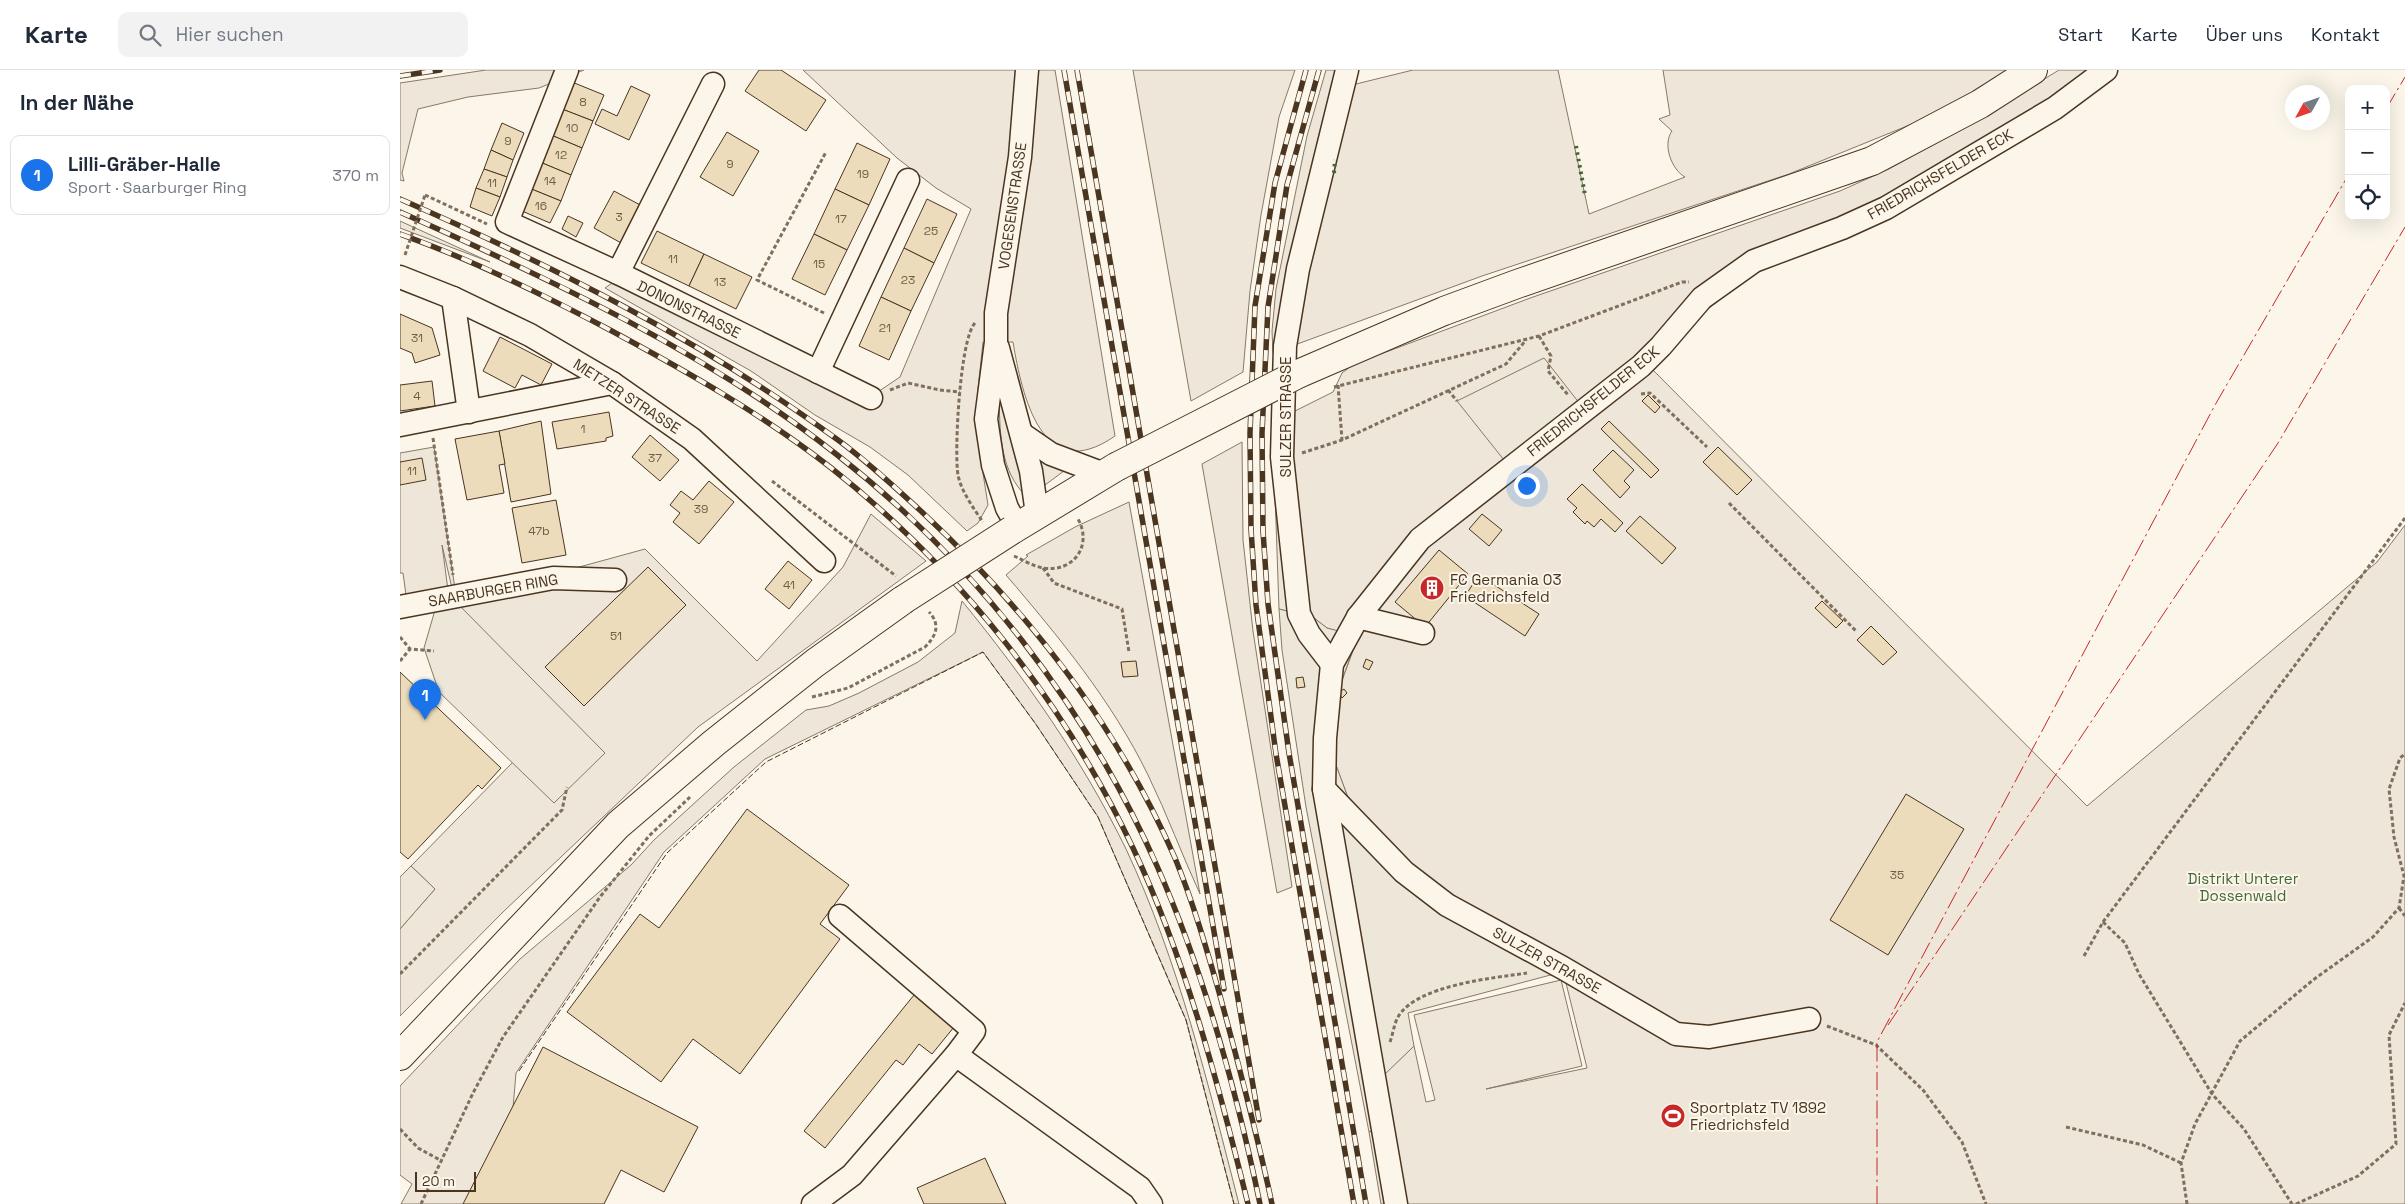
<!DOCTYPE html>
<html lang="de">
<meta charset="utf-8">
<style>
:root{--surface:#fff;--page:#f2f2f3;--text:#1f2937;--muted:#747a83;--line:#e0e1e3;--accent:#1a73e8}
body{margin:0;font-family:"Space Grotesk",sans-serif;background:var(--page);color:var(--text)}
.controls{position:absolute;right:15px;top:15px;display:grid;overflow:hidden;border-radius:10px;box-shadow:0 5px 20px #0002}
.controls button{width:45px;height:45px;display:grid;place-items:center;padding:0;border:0;border-bottom:1px solid var(--line);background:var(--surface);color:var(--text);font:25px sans-serif}
.compass{position:absolute;left:1885px;top:15px;width:45px;height:45px;border-radius:50%;background:var(--surface);box-shadow:0 5px 20px #0002;rotate:230deg}
.scale{position:absolute;left:15px;bottom:12px;width:61px;box-sizing:border-box;padding-left:5px;border:2px solid #4a3520;border-top:0;font-size:14px;line-height:18px;white-space:nowrap;color:#4a3520;-webkit-text-stroke:4px #fbf6e9;paint-order:stroke}
.you{position:absolute;left:1126px;top:415px;width:18px;height:18px;margin:-12px;border:4px solid #fff;border-radius:50%;background:#1a73e8;box-shadow:0 0 0 8px #1a73e833}
.badge{display:grid;place-items:center;width:32px;height:32px;border-radius:50%;background:var(--accent);color:#fff;font-size:16px;font-weight:700}
.pin{position:absolute;translate:-50% -41px;filter:drop-shadow(0 1px 2px #0008)}
.pin::after{content:'';position:absolute;top:26px;width:18px;height:15px;background:inherit;clip-path:polygon(0 0,100% 0,50% 100%)}
.list{margin:0;padding:0;list-style:none}
h2{display:flex;justify-content:space-between;align-items:center;height:65px;margin:0;padding:0 20px;font-size:21px}
h2 small{font-size:16px;font-weight:400;color:var(--muted)}
.list li{display:grid;grid-template-columns:32px 1fr auto;gap:15px;align-items:center;box-sizing:border-box;height:80px;margin:0 10px 10px;padding:0 10px;border:1px solid var(--line);border-radius:10px}
.list b{display:block;font-size:19px;white-space:nowrap}
.list p{margin:0;font-size:16px;white-space:nowrap;color:var(--muted)}
.list em{font-size:16px;font-style:normal;color:var(--muted)}
.icon{flex:none;width:28px;height:28px;fill:none;stroke:currentColor;stroke-width:2;stroke-linecap:round;stroke-linejoin:round}
.map{position:relative;flex:none;width:2005px;height:1134px;overflow:hidden}
header{display:flex;align-items:center;gap:30px;box-sizing:border-box;height:70px;padding:0 25px;background:var(--surface);border-bottom:1px solid var(--line)}
header strong{font-size:24px}
nav{display:flex;gap:28px;margin-inline-start:auto;font-size:18px}
.search{width:350px;height:45px;background:var(--page);display:flex;align-items:center;gap:12px;box-sizing:border-box;padding:0 18px;border-radius:10px;color:var(--muted);font-size:19px}
main{display:flex}
aside{flex:1;background:var(--surface)}
.map>svg:first-child{display:block}
</style>
<header>
<strong>Karte</strong>
<div class="search"><svg class="icon" aria-label="search" viewBox="0 0 24 24"><circle cx="10" cy="10" r="6"/><path d="M15 15l6 6"/></svg>Hier suchen</div>
<nav><a>Start</a><a>Karte</a><a>Über uns</a><a>Kontakt</a></nav>
</header>
<main>
<aside>
<h2>In der Nähe<small></small></h2>
<ul class="list">
<li><span class="badge">1</span><div><b>Lilli-Gräber-Halle</b><p>Sport · Saarburger Ring</p></div><em>370 m</em></li>
</ul>
</aside>
<div class="map">
<svg width="2005" height="1134" viewBox="0 0 2005 1134">
<rect width="100%" height="100%" fill="#fbf6e9"/>
<g fill="#ede6d9" stroke="#887966">
<path d="M 86,0 L 184,0 L 139,18 L 68,27 L 18,39 L 2,103 L 4,111 L 0,110 L 0,13 Z"/>
<path d="M 403,0 L 655,0 L 715,366 C 642,417 622,326 613,272 L 583,272 L 578,319 L 579,378 L 588,435 L 578,453 L 567,461 L 508,405 L 470,377 L 415,345 L 351,301 L 205,218 L 215,211 L 463,332 L 500,307 L 571,139 L 536,118 L 497,88 Z"/>
<path d="M 733,0 L 895,0 L 879,47 L 861,145 L 850,221 L 843,302 L 791,331 Z"/>
<path d="M 926,0 L 940,0 L 934,101 L 937,62 L 952,15 L 1013,0 L 1158,0 L 1189,144 L 1285,107 C 1272,100 1262,75 1272,61 L 1259,49 L 1270,45 L 1263,0 L 1613,0 L 1539,43 L 1389,104 L 1082,206 L 873,283 L 872,261 L 876,219 L 907,66 Z"/>
<path d="M 1659,0 L 1694,0 L 1653,31 L 1345,209 L 1308,239 L 1278,250 L 1239,286 L 1687,736 L 1977,492 L 2005,455 L 2005,1134 L 981,1134 L 969,1062 L 990,1053 L 980,1008 L 1014,976 L 1026,1032 L 1035,1030 L 1014,945 L 1161,910 L 1182,996 L 1086,1019 L 1187,998 L 1165,909 L 1026,812 L 974,763 L 947,725 L 933,687 L 934,632 L 958,567 L 927,558 L 914,548 L 879,539 L 874,394 L 875,351 L 933,322 L 942,303 L 954,294 L 1133,227 L 1440,121 L 1489,99 L 1566,57 Z"/>
<path d="M 0,151 L 90,192 L 0,158 Z"/>
<path d="M 599,326 L 625,421 L 622,422 C 599,395 600,359 599,326 Z"/>
<path d="M 842,372 L 843,470 L 853,561 L 892,817 L 877,823 L 802,394 Z"/>
<path d="M 34,377 L 55,519 L 51,514 L 42,475 L 48,520 L 6,525 L 3,503 L 0,503 L 0,383 Z"/>
<path d="M 639,388 L 668,398 L 645,415 Z"/>
<path d="M 729,432 L 800,824 C 782,785 767,744 748,705 C 712,631 659,567 606,505 L 628,486 L 626,485 L 675,457 Z"/>
<path d="M 471,444 L 526,491 L 298,657 L 103,842 L 0,946 L 0,859 L 35,819 L 11,796 L 113,692 L 154,732 L 55,531 L 245,479 L 357,591 L 443,497 Z"/>
<path d="M 562,531 C 625,608 682,689 726,779 C 779,892 808,1014 839,1134 L 834,1134 L 786,950 L 698,747 L 635,653 L 583,582 L 365,689 L 264,782 L 116,1003 L 113,1038 L 76,1134 L 1,1134 L 12,1114 L 0,1105 L 0,1016 L 120,889 L 231,795 L 254,770 L 334,697 L 406,640 L 429,636 L 459,623 L 518,592 L 555,563 Z"/>
</g>
<g fill="#ede7d9" stroke="#887966">
<path d="M 1144,288 L 1180,334 L 1104,390 L 1057,331 Z"/>
<path d="M 55,531 L 205,683 L 154,733 L 39,622 L 24,578 L 35,540 Z"/>
<path d="M 879,539 L 914,548 L 927,558 L 958,566 L 934,632 L 933,687 L 947,725 L 974,763 L 1026,812 L 1173,899 L 1008,943 L 1014,976 L 980,1009 L 990,1053 L 969,1062 L 906,737 L 882,580 Z"/>
<path d="M 11,796 L 35,819 L 0,859 L 0,807 Z"/>
</g>
<g fill="#ecdcbc" stroke="#4a3520">
<path d="M 359,0 L 381,0 L 426,30 L 406,61 L 345,21 Z"/>
<path d="M 172,12 L 204,25 L 193,51 L 162,39 Z"/>
<path d="M 231,16 L 250,25 L 229,70 L 195,54 L 202,39 L 217,46 Z"/>
<path d="M 162,39 L 193,51 L 182,78 L 151,65 Z"/>
<path d="M 102,53 L 124,63 L 113,90 L 91,80 Z"/>
<path d="M 327,62 L 359,81 L 333,126 L 300,107 Z"/>
<path d="M 151,65 L 182,78 L 171,105 L 140,92 Z"/>
<path d="M 457,73 L 490,89 L 469,135 L 435,119 Z"/>
<path d="M 91,80 L 113,90 L 107,107 L 84,99 Z"/>
<path d="M 140,92 L 171,105 L 161,131 L 129,118 Z"/>
<path d="M 84,99 L 107,107 L 100,127 L 76,118 Z"/>
<path d="M 76,118 L 100,127 L 92,146 L 70,137 Z"/>
<path d="M 129,118 L 161,131 L 150,153 L 122,141 Z"/>
<path d="M 435,119 L 469,135 L 447,180 L 414,164 Z"/>
<path d="M 214,121 L 244,137 L 223,174 L 194,158 Z"/>
<path d="M 527,129 L 557,144 L 534,193 L 504,178 Z"/>
<path d="M 168,146 L 183,153 L 176,167 L 162,159 Z"/>
<path d="M 257,161 L 304,184 L 289,216 L 241,193 Z"/>
<path d="M 414,164 L 447,180 L 425,225 L 392,209 Z"/>
<path d="M 504,178 L 534,193 L 511,241 L 481,227 Z"/>
<path d="M 304,184 L 352,207 L 336,239 L 289,216 Z"/>
<path d="M 481,227 L 511,241 L 489,290 L 459,276 Z"/>
<path d="M 0,244 L 32,258 L 40,285 L 15,293 L 12,283 L 0,278 Z"/>
<path d="M 100,267 L 152,294 L 141,315 L 122,305 L 115,318 L 83,301 Z"/>
<path d="M 32,311 L 35,336 L 0,341 L 0,315 Z"/>
<path d="M 1248,325 L 1260,337 L 1255,343 L 1242,331 Z"/>
<path d="M 209,342 L 213,366 L 206,368 L 206,371 L 157,379 L 152,352 Z"/>
<path d="M 141,351 L 151,424 L 111,432 L 99,361 Z"/>
<path d="M 1209,351 L 1259,400 L 1251,408 L 1201,359 Z"/>
<path d="M 99,361 L 105,394 L 99,395 L 104,423 L 67,430 L 55,369 Z"/>
<path d="M 250,365 L 279,390 L 260,411 L 232,387 Z"/>
<path d="M 1318,377 L 1352,410 L 1337,425 L 1303,392 Z"/>
<path d="M 1213,380 L 1234,400 L 1224,411 L 1230,417 L 1220,428 L 1193,400 Z"/>
<path d="M 22,388 L 26,410 L 0,415 L 0,392 Z"/>
<path d="M 309,411 L 334,432 L 299,474 L 273,452 L 280,443 L 270,435 L 281,421 L 293,430 Z"/>
<path d="M 1182,414 L 1223,453 L 1215,462 L 1201,449 L 1194,457 L 1187,451 L 1185,454 L 1173,442 L 1177,438 L 1167,429 Z"/>
<path d="M 156,430 L 166,485 L 122,493 L 112,438 Z"/>
<path d="M 1082,444 L 1102,460 L 1089,476 L 1069,459 Z"/>
<path d="M 1240,446 L 1276,478 L 1262,494 L 1226,461 Z"/>
<path d="M 1039,480 L 1068,504 L 1025,557 L 995,532 Z"/>
<path d="M 388,491 L 412,510 L 389,539 L 365,519 Z"/>
<path d="M 248,497 L 286,535 L 184,636 L 145,597 Z"/>
<path d="M 1079,505 L 1139,544 L 1125,566 L 1065,526 Z"/>
<path d="M 1422,531 L 1443,551 L 1436,558 L 1415,538 Z"/>
<path d="M 1471,556 L 1497,582 L 1483,595 L 1457,570 Z"/>
<path d="M 966,589 L 973,592 L 969,600 L 963,597 Z"/>
<path d="M 736,591 L 738,606 L 723,607 L 721,592 Z"/>
<path d="M 0,602 L 101,698 L 82,719 L 78,715 L 8,789 L 0,782 Z"/>
<path d="M 903,607 L 905,617 L 897,618 L 896,608 Z"/>
<path d="M 944,619 L 947,623 L 942,628 L 938,623 Z"/>
<path d="M 1506,724 L 1564,759 L 1488,885 L 1430,850 Z"/>
<path d="M 347,739 L 449,815 L 420,854 L 440,869 L 340,1004 L 293,969 L 261,1012 L 167,942 L 240,844 L 259,858 Z"/>
<path d="M 514,925 L 554,957 L 532,984 L 519,974 L 503,995 L 496,990 L 425,1078 L 404,1061 Z"/>
<path d="M 143,977 L 298,1057 L 264,1122 L 221,1100 L 204,1134 L 63,1134 Z"/>
<path d="M 585,1088 L 606,1134 L 524,1134 L 517,1118 Z"/>
</g>
<g fill="none" stroke-linecap="round" stroke-linejoin="round">
<defs>
<g id="minor">
<path d="M 167,0 L 107,152 L 218,203 L 471,328"/>
<path d="M 218,203 L 313,14"/>
<path d="M 0,207 L 53,228 L 130,265 L 212,313 L 292,369 L 424,491"/>
<path d="M 53,228 L 69,342"/>
<path d="M 598,278 L 631,401 L 637,444"/>
<path d="M 418,302 L 508,110"/>
<path d="M 0,355 L 212,313"/>
<path d="M 622,364 L 651,384 L 704,404"/>
<path d="M 617,456 L 607,438 L 593,395 L 586,349 L 596,272 L 596,243 L 620,87 L 627,0"/>
<path d="M 0,537 L 153,508 L 215,510"/>
<path d="M 958,547 L 1023,563"/>
<path d="M 932,594 L 909,564 L 899,544 L 882,387 L 885,276 L 898,199 L 947,0"/>
<path d="M 924,719 L 1004,802 L 1047,835 L 1163,898 L 1276,964 L 1309,967 L 1409,949"/>
<path d="M 556,985 L 740,1118 L 751,1134"/>
<path d="M 413,1134 L 452,1105 L 556,985 L 574,961 L 440,846"/>
<path d="M 996,1134 L 924,719 L 925,668 L 932,594 L 958,547 L 1020,469 L 1241,296 L 1261,276 L 1302,228 L 1354,191 L 1442,158 L 1486,138 L 1655,38 L 1706,0"/>
</g>
<g id="major">
<path d="M 898,304 L 1044,241 L 1117,214 L 1472,91 L 1580,34 L 1633,0"/>
<path d="M 612,460 L 716,397"/>
<path d="M 0,986 L 218,755 L 314,673 L 415,593 L 503,530"/>
</g>
</defs>
<use href="#minor" stroke="#4a3520" stroke-width="25"/>
<use href="#major" stroke="#4a3520" stroke-width="30"/>
<g stroke="#7f6f5c" stroke-width="3" stroke-dasharray="4 2.5" stroke-linecap="butt">
<path d="M 25,125 L 87,154"/>
<path d="M 424,243 L 357,210 L 426,82"/>
<path d="M 575,253 C 560,268 554,382 558,405 C 561,421 574,439 583,452"/>
<path d="M 1139,266 L 1151,286 L 1148,301 L 1169,326"/>
<path d="M 938,315 L 942,370"/>
<path d="M 934,317 L 1139,266 L 1282,212 L 1289,212"/>
<path d="M 490,320 L 508,313 L 540,320 L 560,322"/>
<path d="M 1048,320 L 1057,331"/>
<path d="M 1241,324 L 1250,323 L 1307,377"/>
<path d="M 33,368 L 53,505"/>
<path d="M 902,383 L 942,370 L 1106,294 L 1126,270"/>
<path d="M 372,411 L 496,506"/>
<path d="M 1329,433 L 1456,561"/>
<path d="M 614,486 C 623,490 633,496 643,498 C 673,503 693,476 678,449"/>
<path d="M 643,498 L 654,513 L 722,539 L 729,582"/>
<path d="M 0,567 L 10,579 L 34,581"/>
<path d="M 0,591 L 10,579"/>
<path d="M 412,627 L 448,618 L 525,577 C 536,566 541,555 529,542"/>
<path d="M 1999,838 L 2005,846"/>
<path d="M 1703,852 L 1725,873 L 1739,904 L 1812,1024 L 1844,1059 L 1892,1134"/>
<path d="M 1684,886 L 1703,852 L 2005,448"/>
<path d="M 0,904 L 162,740 L 167,717"/>
<path d="M 1427,956 L 1476,975 L 1523,1020 L 1562,1072 L 1586,1134"/>
<path d="M 990,972 C 993,964 994,954 998,947 C 1016,915 1094,908 1127,903"/>
<path d="M 1666,1057 L 1743,1075 L 1781,1093"/>
<path d="M 0,1059 L 18,1078 L 40,1090"/>
<path d="M 21,1134 L 73,1023 L 103,967 L 200,827 L 249,766 L 290,727"/>
<path d="M 1787,1134 L 1781,1093 L 1795,1054 L 1840,971 L 1913,910 L 1973,867 L 1999,838 L 2004,806 L 1994,767 L 1989,719 L 2000,688 L 2005,684"/>
<path d="M 1896,1134 L 1958,1106 L 1996,1074 L 1989,965 L 2005,933"/>
</g>
<use href="#minor" stroke="#fbf6e9" stroke-width="22"/>
<use href="#major" stroke="#fbf6e9" stroke-width="28"/>
<defs>
<g id="rail">
<path d="M 664,0 L 824,919"/>
<path d="M 677,0 L 859,1050"/>
<path d="M 906,0 L 875,113 L 855,236 L 850,363 L 851,459 L 856,535 L 876,684 L 954,1134"/>
<path d="M 919,0 L 887,115 L 868,237 L 862,363 L 863,461 L 868,534 L 889,683 L 966,1134"/>
<path d="M 0,6 L 40,0"/>
<path d="M 0,129 C 153,196 303,271 438,370 C 468,392 496,418 523,443 C 629,542 717,655 775,788 C 793,832 806,877 819,922 C 838,992 857,1063 872,1134"/>
<path d="M 0,142 C 148,208 308,283 436,384 C 575,492 686,636 757,796 C 803,900 837,1023 860,1134"/>
<path d="M 0,164 C 73,190 142,224 210,260 C 286,301 362,344 430,397 C 558,498 663,630 733,778 C 786,890 818,1013 848,1134"/>
</g>
</defs>
<use href="#rail" stroke="#4a3520" stroke-width="5.5"/>
<use href="#rail" stroke="#fbf6e9" stroke-width="4" stroke-dasharray="11" stroke-linecap="butt"/>
<defs>
<g id="major-bridge">
<path d="M 716,397 L 898,304"/>
<path d="M 503,530 L 612,460"/>
</g>
</defs>
<use href="#major-bridge" stroke="#4a3520" stroke-width="30" stroke-linecap="butt"/>
<path stroke="#7f6f5c" stroke-width="3" stroke-dasharray="4 2.5" stroke-linecap="butt" d="M 5,185 L 25,125"/>
<use href="#major-bridge" stroke="#fbf6e9" stroke-width="28"/>
<g stroke="#436837" stroke-width="4" stroke-dasharray="2.5 4" stroke-linecap="butt">
<path d="M 1176,76 L 1185,125"/>
<path d="M 934,103 L 935,90"/>
</g>
<path stroke="#4a3520" stroke-width="1" stroke-dasharray="6 2.5" stroke-linecap="butt" d="M 119,1001 L 267,783 L 366,692 L 583,582 L 635,653 L 698,747 L 786,950 L 834,1134"/>
<g stroke="#c62828" stroke-width="1" stroke-dasharray="18 4 2.5 4" stroke-linecap="butt">
<path d="M 1986,39 L 2005,7"/>
<path d="M 1488,955 L 1878,373 L 2005,157"/>
<path d="M 1477,1134 L 1477,972 L 1815,335 L 1949,104"/>
</g>
</g>
<defs>
<symbol id="building-disc" viewBox="-11 -11 22 22"><circle r="9.5" fill="#c62828" stroke="#fbf6e9"/><path d="M-4-6H4V6H1V3H-1V6H-4ZM-2.5-4.3h1.7v1.8h-1.7ZM.8-4.3h1.7v1.8H.8ZM-2.5-1h1.7V.8h-1.7ZM.8-1h1.7V.8H.8Z" fill="#fff"/></symbol>
<symbol id="stadium-disc" viewBox="-11 -11 22 22"><circle r="9.5" fill="#c62828" stroke="#fbf6e9"/><path d="M0-5a6.5 5 0 1 0 0 10a6.5 5 0 1 0 0-10ZM-3.5-1.8h7v3.6h-7Z" fill="#fff"/></symbol>
</defs>
<g fill-rule="evenodd">
<use href="#building-disc" x="1018" y="504" width="28" height="28"/>
<use href="#stadium-disc" x="1259" y="1032" width="28" height="28"/>
</g>
<g text-anchor="middle" dominant-baseline="central" stroke-width="4" stroke-linejoin="round" paint-order="stroke">
<g font-size="12" fill="#725f47">
<text x="183" y="32">8</text>
<text x="172" y="58">10</text>
<text x="108" y="71">9</text>
<text x="161" y="85">12</text>
<text x="330" y="94">9</text>
<text x="463" y="104">19</text>
<text x="150" y="111">14</text>
<text x="92" y="113">11</text>
<text x="141" y="136">16</text>
<text x="219" y="147">3</text>
<text x="441" y="149">17</text>
<text x="531" y="161">25</text>
<text x="273" y="189">11</text>
<text x="419" y="194">15</text>
<text x="508" y="210">23</text>
<text x="320" y="212">13</text>
<text x="485" y="258">21</text>
<text x="17" y="268">31</text>
<text x="17" y="326">4</text>
<text x="183" y="359">1</text>
<text x="255" y="388">37</text>
<text x="12" y="401">11</text>
<text x="301" y="439">39</text>
<text x="139" y="461">47b</text>
<text x="389" y="515">41</text>
<text x="216" y="566">51</text>
<text x="1497" y="805">35</text>
</g>
<g font-size="15" fill="#4a3520" stroke="#fbf6e9">
<text transform="translate(1540 104) rotate(-30)">FRIEDRICHSFELDER ECK</text>
<text transform="translate(612 136) rotate(-82)">VOGESENSTRASSE</text>
<text transform="translate(289 239) rotate(26)">DONONSTRASSE</text>
<text transform="translate(227 326) rotate(33)">METZER STRASSE</text>
<text transform="translate(1193 331) rotate(-39)">FRIEDRICHSFELDER ECK</text>
<text transform="translate(885 347) rotate(-90)">SULZER STRASSE</text>
<text transform="translate(93 520) rotate(-10)">SAARBURGER RING</text>
<text transform="translate(1147 890) rotate(29)">SULZER STRASSE</text>
</g>
<g font-size="15" fill="#4a3520" stroke="#fbf6e9" text-anchor="start">
<text x="1050" y="509">FC Germania 03<tspan x="1050" dy="17">Friedrichsfeld</tspan></text>
<text x="1290" y="1037">Sportplatz TV 1892<tspan x="1290" dy="17">Friedrichsfeld</tspan></text>
</g>
<g font-size="15" fill="#436837" stroke="#fbf6e9">
<text x="1843" y="808">Distrikt Unterer<tspan x="1843" dy="17">Dossenwald</tspan></text>
</g>
</g>
</svg>
<div class="controls">
<button>+</button>
<button>−</button>
<button><svg class="icon" aria-label="locate" viewBox="0 0 24 24"><circle cx="12" cy="12" r="6"/><path d="M12 2v4M12 18v4M2 12h4M18 12h4"/></svg></button>
</div>
<svg class="compass" viewBox="-18 -18 36 36"><path d="M0-13l5 13h-10z" fill="#e53935"/><path d="M0 13l5-13h-10z" fill="#747a83"/></svg>
<div class="scale">20 m</div>
<div class="you"></div>
<div class="pin badge" style="left:25px;top:650px">1</div>
</div>
</main>
